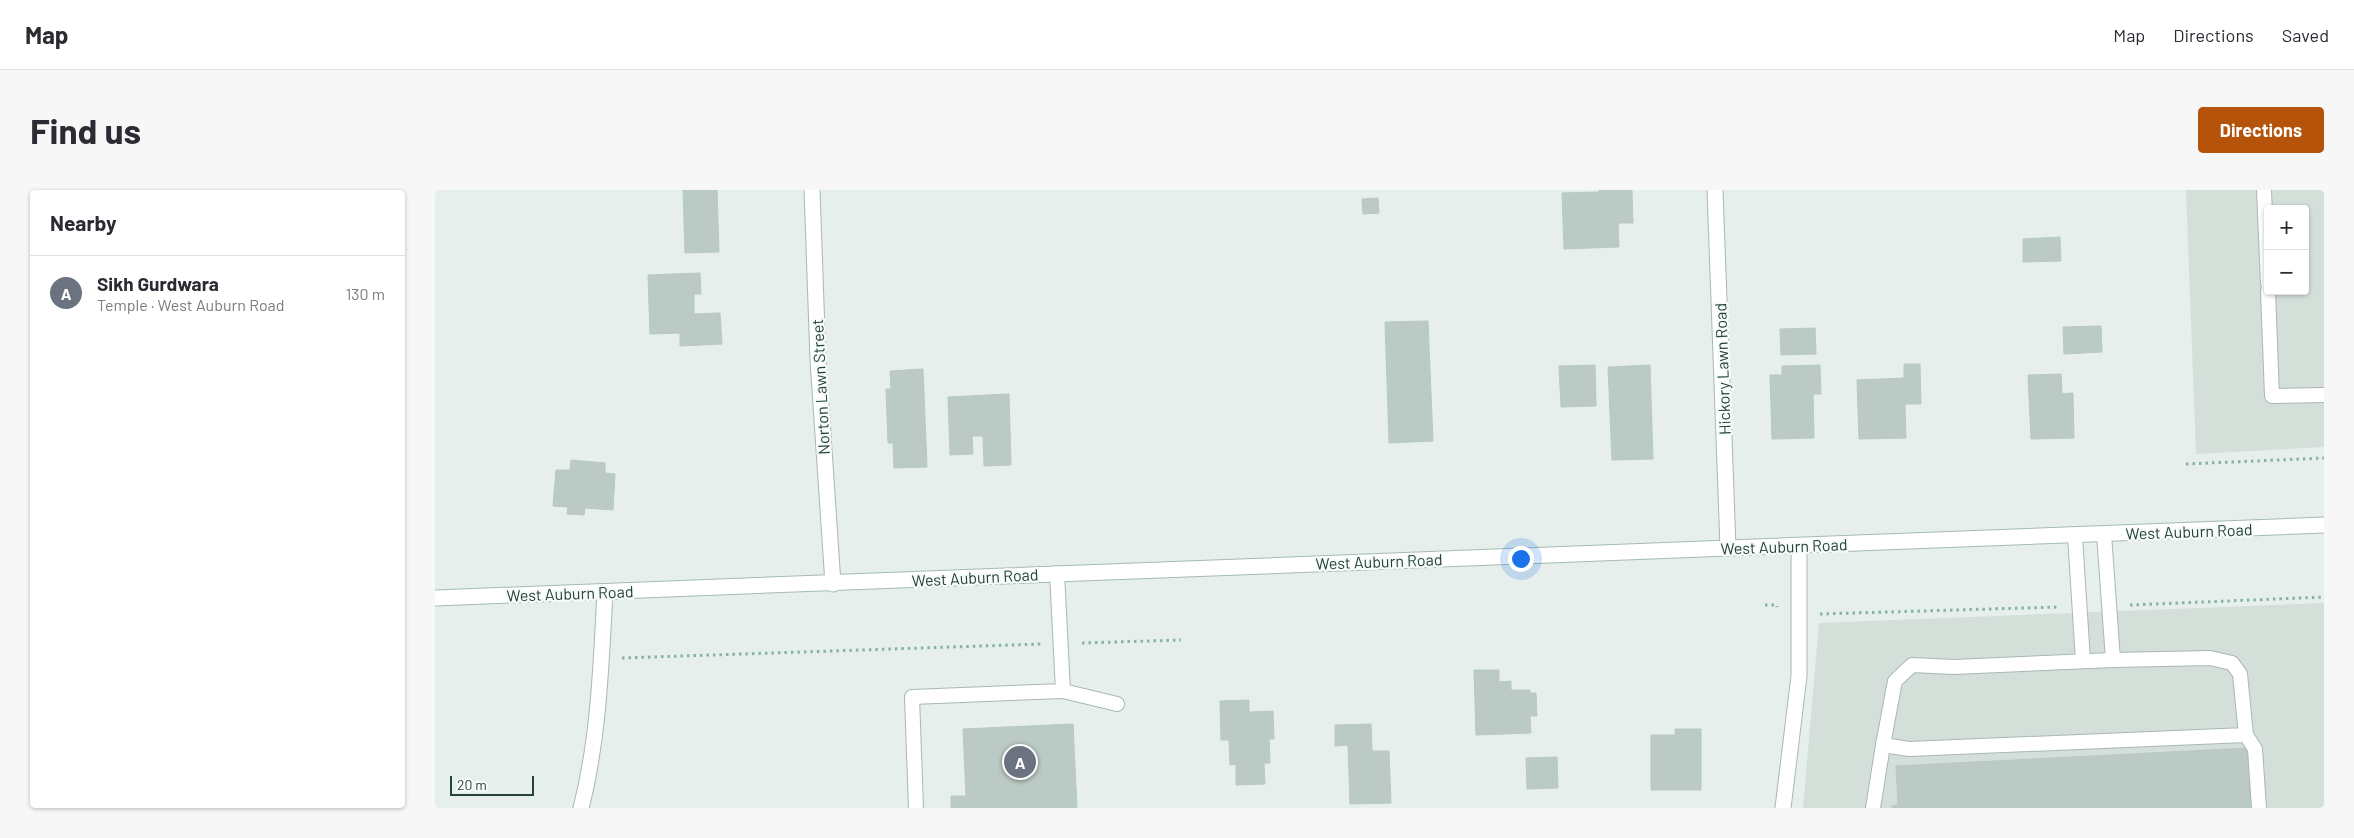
<!DOCTYPE html>
<meta charset="utf-8">
<style>
:root{--surface:#fff;--page:#f7f7f7;--text:#2b2b33;--muted:#7c7c81;--line:#e1e1e2;--accent:#b45309}
body{margin:0;font-family:Barlow,sans-serif;background:var(--page);color:var(--text)}
.controls{position:absolute;right:15px;top:15px;display:grid;overflow:hidden;border-radius:5px;box-shadow:0 1px 4px #0004}
.controls button{width:45px;height:45px;display:grid;place-items:center;padding:0;border:0;border-bottom:1px solid var(--line);background:var(--surface);color:var(--text);font:25px sans-serif}
.scale{position:absolute;left:15px;bottom:12px;width:84px;box-sizing:border-box;padding-left:5px;border:2px solid #24423a;border-top:0;font-size:14px;line-height:18px;white-space:nowrap;color:#24423a;-webkit-text-stroke:4px #f7fbf9;paint-order:stroke}
.you{position:absolute;left:1085px;top:368px;width:18px;height:18px;margin:-12px;border:4px solid #fff;border-radius:50%;background:#1a73e8;box-shadow:0 0 0 8px #1a73e833}
.badge{display:grid;place-items:center;width:32px;height:32px;border-radius:50%;background:var(--accent);color:#fff;font-size:16px;font-weight:700}
.pin{position:absolute;translate:-50% -50%;border:2px solid #fff;box-shadow:0 1px 5px #0006}
.list{margin:0;padding:0;list-style:none}
h2{display:flex;justify-content:space-between;align-items:center;height:65px;margin:0;padding:0 20px;font-size:21px}
h2 small{font-size:16px;font-weight:400;color:var(--muted)}
.list li{display:grid;grid-template-columns:32px 1fr auto;gap:15px;align-items:center;box-sizing:border-box;height:75px;padding:0 20px;border-top:1px solid var(--line)}
.list b{display:block;font-size:19px;white-space:nowrap}
.list p{margin:0;font-size:16px;white-space:nowrap;color:var(--muted)}
.list em{font-size:16px;font-style:normal;color:var(--muted)}
.map{position:relative;flex:none;width:1889px;height:618px;overflow:hidden;border-radius:5px}
header{display:flex;align-items:center;gap:30px;box-sizing:border-box;height:70px;padding:0 25px;background:var(--surface);border-bottom:1px solid var(--line)}
header strong{font-size:24px}
nav{display:flex;gap:28px;margin-inline-start:auto;font-size:18px}
.intro{display:flex;align-items:center;justify-content:space-between;box-sizing:border-box;height:120px;padding:0 30px}
h1{margin:0;font-size:35px}
.button{padding:12px 22px;border-radius:5px;background:var(--accent);color:#fff;font-size:18px;font-weight:700}
main{display:flex;gap:30px;padding:0 30px}
aside{flex:1;background:var(--surface);border-radius:5px;box-shadow:0 1px 4px #0004}
.map>svg:first-child{display:block}
</style>
<header>
<strong>Map</strong>
<nav><a>Map</a><a>Directions</a><a>Saved</a></nav>
</header>
<div class="intro"><h1>Find us</h1><a class="button">Directions</a></div>
<main>
<aside>
<h2>Nearby<small></small></h2>
<ul class="list">
<li><span class="badge" style="background:#6b7280">A</span><div><b>Sikh Gurdwara</b><p>Temple · West Auburn Road</p></div><em>130 m</em></li>
</ul>
</aside>
<div class="map">
<svg width="1889" height="618" viewBox="0 0 1889 618">
<rect width="100%" height="100%" fill="#e6efeb"/>
<g fill="#d4dfda" fill-rule="evenodd">
<path d="M 1751,0 L 1889,0 L 1889,257 L 1761,264 ZM 1833,19 L 1870,19 L 1870,101 L 1833,101 Z"/>
<path d="M 1889,413 L 1889,618 L 1368,618 L 1384,433 Z"/>
</g>
<g fill="#bbcac4" stroke="#b8c9c2">
<path d="M 248,0 L 282,0 L 284,62 L 250,63 Z"/>
<path d="M 1164,0 L 1197,0 L 1198,33 L 1183,33 L 1184,57 L 1129,59 L 1127,3 L 1164,2 Z"/>
<path d="M 943,8 L 944,23 L 928,24 L 927,9 Z"/>
<path d="M 1625,47 L 1626,71 L 1588,72 L 1588,49 Z"/>
<path d="M 265,83 L 266,104 L 259,104 L 259,124 L 285,123 L 287,154 L 245,156 L 245,143 L 215,144 L 213,85 Z"/>
<path d="M 993,131 L 998,251 L 954,253 L 950,132 Z"/>
<path d="M 1666,136 L 1667,162 L 1629,164 L 1628,137 Z"/>
<path d="M 1380,138 L 1381,164 L 1346,165 L 1345,139 Z"/>
<path d="M 1469,174 L 1485,174 L 1486,214 L 1470,214 L 1471,248 L 1424,249 L 1422,190 L 1469,188 Z"/>
<path d="M 1160,175 L 1161,216 L 1126,217 L 1124,176 Z"/>
<path d="M 1215,175 L 1218,269 L 1177,270 L 1173,177 Z"/>
<path d="M 1385,175 L 1386,204 L 1378,204 L 1379,248 L 1337,249 L 1335,185 L 1347,185 L 1347,176 Z"/>
<path d="M 488,179 L 492,277 L 459,278 L 458,253 L 453,253 L 451,199 L 456,199 L 455,181 Z"/>
<path d="M 1626,184 L 1627,204 L 1638,203 L 1639,248 L 1596,249 L 1593,185 Z"/>
<path d="M 574,204 L 576,275 L 549,276 L 548,246 L 537,246 L 538,264 L 515,265 L 513,207 Z"/>
<path d="M 136,270 L 170,273 L 170,283 L 180,284 L 178,320 L 150,318 L 149,325 L 132,324 L 133,317 L 118,316 L 121,280 L 135,280 Z"/>
<path d="M 1039,480 L 1064,480 L 1064,492 L 1076,491 L 1076,500 L 1095,500 L 1095,503 L 1101,503 L 1102,526 L 1095,526 L 1096,543 L 1041,545 Z"/>
<path d="M 814,510 L 814,522 L 838,521 L 839,549 L 834,549 L 835,573 L 829,573 L 830,594 L 801,595 L 801,574 L 795,575 L 794,550 L 786,550 L 785,511 Z"/>
<path d="M 638,534 L 642,618 L 516,618 L 516,606 L 531,606 L 528,539 Z"/>
<path d="M 936,534 L 937,561 L 954,561 L 956,613 L 915,614 L 913,555 L 900,556 L 900,535 Z"/>
<path d="M 1240,539 L 1266,539 L 1266,600 L 1216,600 L 1216,545 L 1240,545 Z"/>
<path d="M 1813,558 L 1816,618 L 1457,618 L 1457,616 L 1463,615 L 1461,576 Z"/>
<path d="M 1122,567 L 1123,598 L 1092,599 L 1091,568 Z"/>
</g>
<g fill="none" stroke-linecap="round" stroke-linejoin="round">
<defs>
<g id="service">
<path d="M 1829,0 L 1833,94"/>
<path d="M 1833,101 L 1837,206 L 1889,205"/>
<path d="M 1669,344 L 1678,470"/>
<path d="M 1640,346 L 1648,471"/>
<path d="M 1775,468 L 1797,473 L 1805,484 L 1811,545 L 1474,559 L 1448,555 L 1460,491 L 1477,475 L 1519,477 L 1678,470 Z"/>
<path d="M 628,501 L 682,514"/>
<path d="M 1811,545 L 1820,559 L 1824,618"/>
<path d="M 481,618 L 477,507 L 628,501 L 622,383"/>
<path d="M 1438,618 L 1448,555"/>
</g>
<g id="minor">
<path d="M 377,0 L 383,170 L 398,394"/>
<path d="M 1280,0 L 1293,358"/>
<path d="M 146,618 C 164,548 166,474 170,402"/>
<path d="M 1348,618 L 1364,486 L 1364,356"/>
</g>
<path id="secondary" d="M 0,408 L 1889,335"/>
</defs>
<use href="#service" stroke="#a8b8b2" stroke-width="16"/>
<use href="#minor" stroke="#a8b8b2" stroke-width="17"/>
<use href="#secondary" stroke="#a4bbb3" stroke-width="17"/>
<g stroke="#86b3a5" stroke-width="3" stroke-dasharray="2.5 4" stroke-linecap="butt">
<path d="M 1751,274 L 1889,268"/>
<path d="M 1330,415 L 1342,415 L 1342,417"/>
<path d="M 1695,415 L 1889,407"/>
<path d="M 1385,424 L 1624,417"/>
<path d="M 647,453 L 746,450"/>
<path d="M 187,468 L 606,454"/>
</g>
<use href="#service" stroke="#fff" stroke-width="14"/>
<use href="#minor" stroke="#fff" stroke-width="15"/>
<use href="#secondary" stroke="#fff" stroke-width="15"/>
</g>
<g text-anchor="middle" dominant-baseline="central" stroke-width="4.5" stroke-linejoin="round" paint-order="stroke">
<g font-size="16" fill="#24423a" stroke="#f7fbf9">
<text transform="translate(1287 179) rotate(-92)">Hickory Lawn Road</text>
<text transform="translate(385 197) rotate(-93)">Norton Lawn Street</text>
<text transform="translate(1754 341) rotate(-2)">West Auburn Road</text>
<text transform="translate(1349 356) rotate(-2)">West Auburn Road</text>
<text transform="translate(944 371) rotate(-2)">West Auburn Road</text>
<text transform="translate(540 387) rotate(-3)">West Auburn Road</text>
<text transform="translate(135 403) rotate(-2)">West Auburn Road</text>
</g>
</g>
</svg>
<div class="controls">
<button>+</button>
<button>−</button>
</div>
<div class="scale">20 m</div>
<div class="you"></div>
<div class="pin badge" style="left:585px;top:572px;background:#6b7280">A</div>
</div>
</main>
